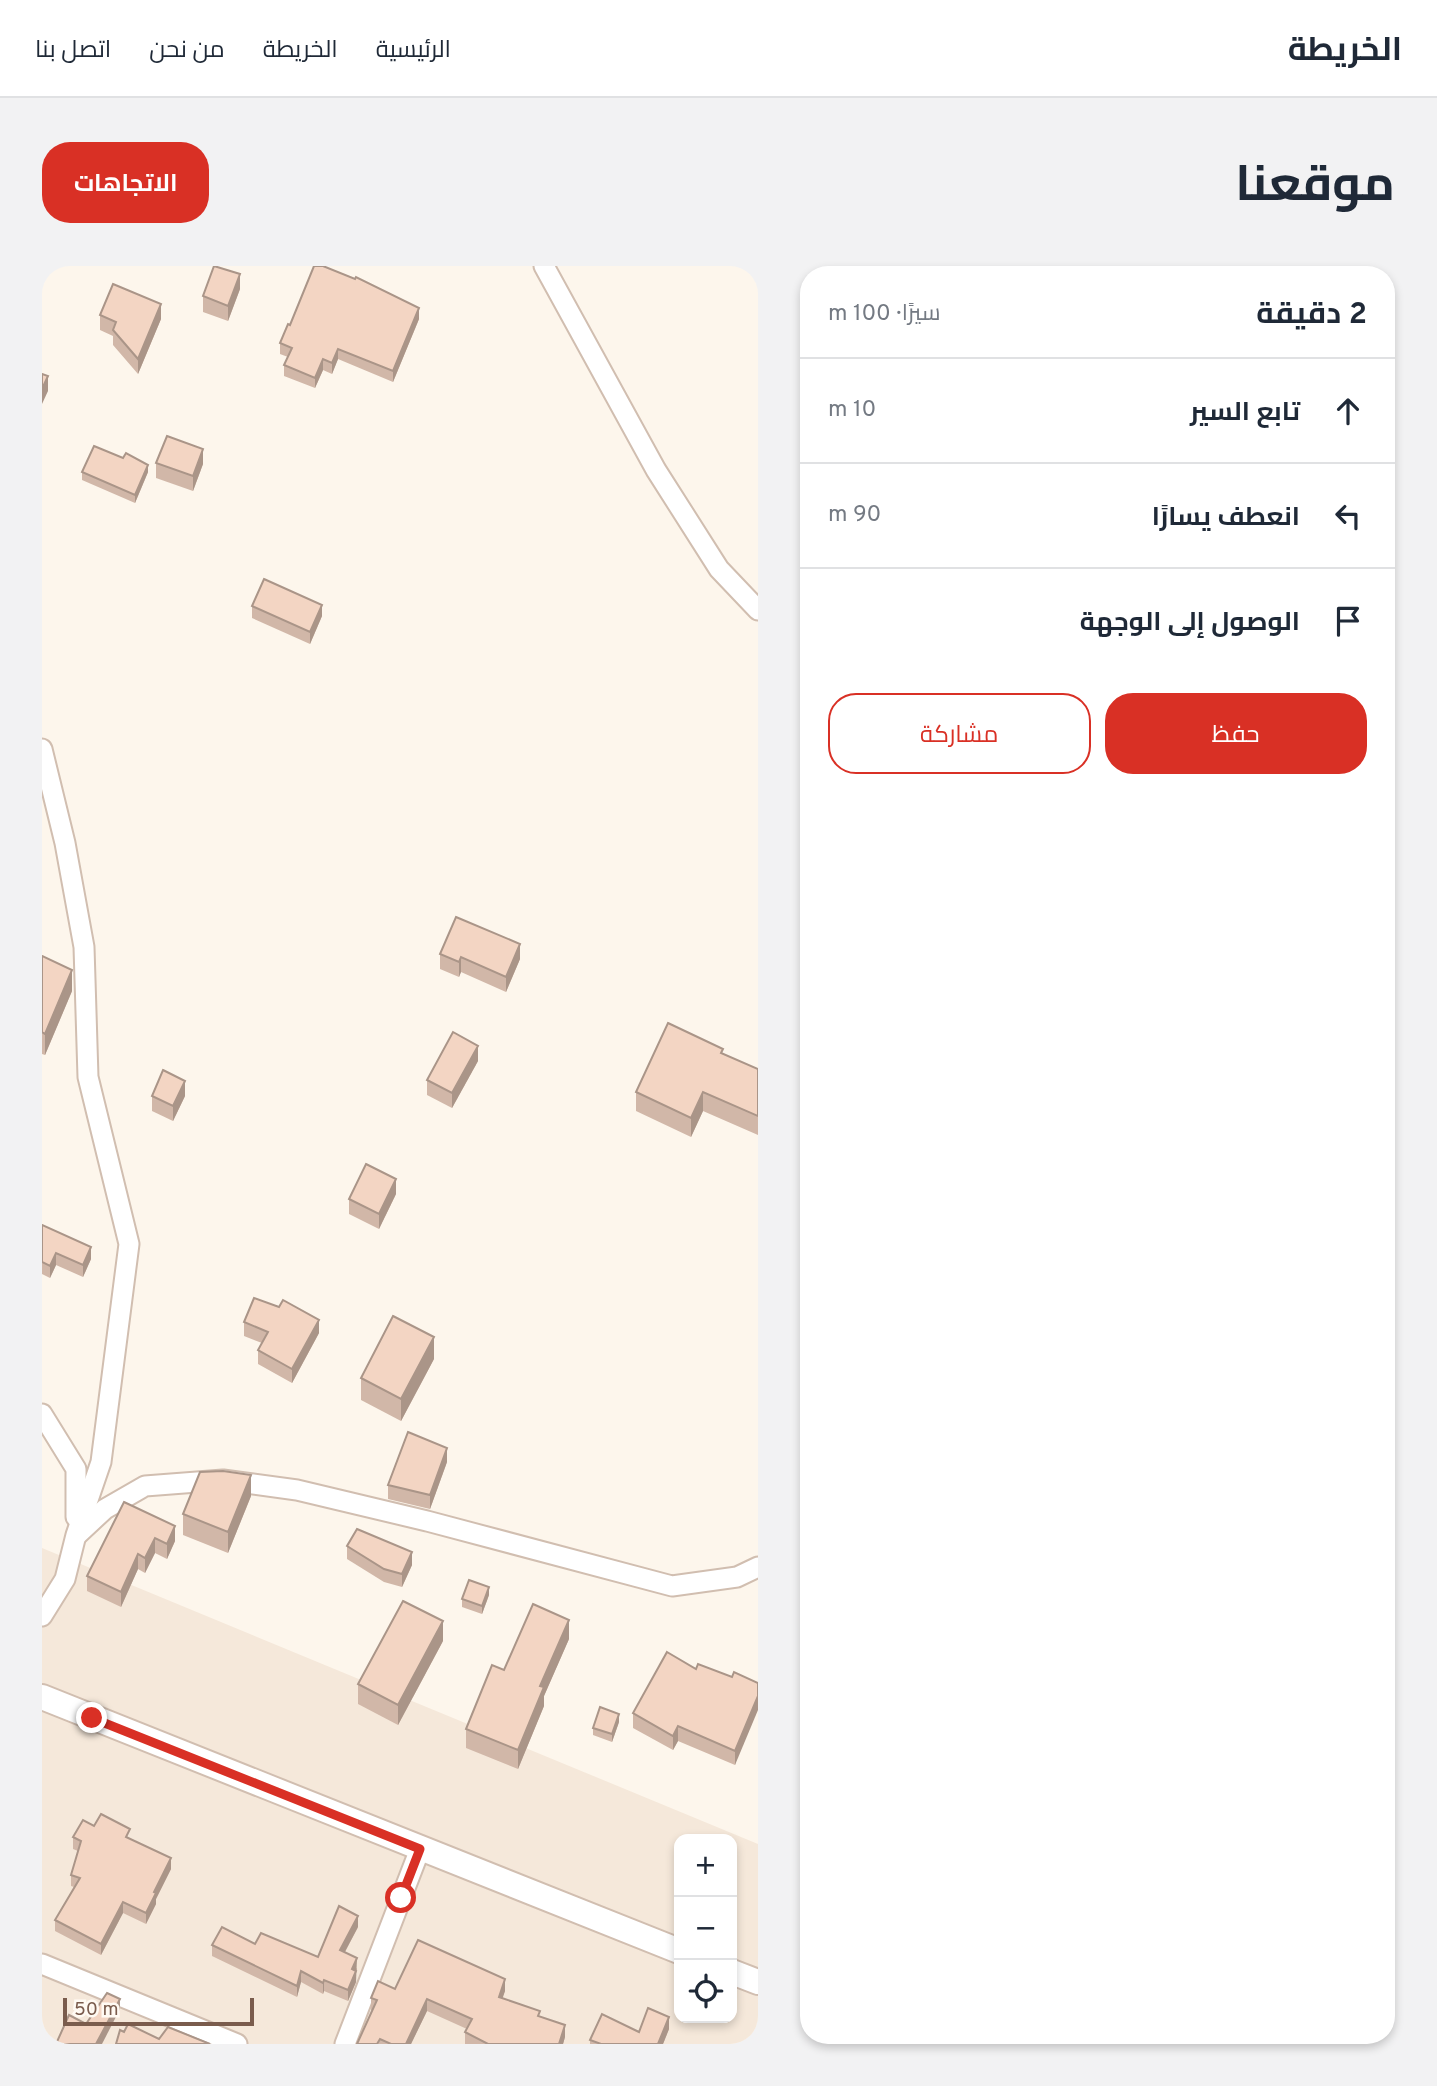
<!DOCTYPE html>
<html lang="ar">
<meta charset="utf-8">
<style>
:root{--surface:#fff;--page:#f2f2f3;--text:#1f2937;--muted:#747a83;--line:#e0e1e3;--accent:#d93025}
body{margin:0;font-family:Overpass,Cairo,sans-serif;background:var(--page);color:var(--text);direction:rtl}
.controls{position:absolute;right:21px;bottom:21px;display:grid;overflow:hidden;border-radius:14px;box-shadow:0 4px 10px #0003}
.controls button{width:63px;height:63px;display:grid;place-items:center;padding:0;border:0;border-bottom:2px solid var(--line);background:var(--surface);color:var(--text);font:35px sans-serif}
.scale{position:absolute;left:21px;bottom:18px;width:191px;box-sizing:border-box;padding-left:7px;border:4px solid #7a5c4d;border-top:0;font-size:19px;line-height:24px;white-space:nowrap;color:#7a5c4d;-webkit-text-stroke:5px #fffaf3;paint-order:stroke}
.stop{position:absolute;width:21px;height:21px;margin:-16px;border:5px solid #d93025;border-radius:50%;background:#fff}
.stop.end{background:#d93025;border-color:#fff;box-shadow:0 2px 7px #0008}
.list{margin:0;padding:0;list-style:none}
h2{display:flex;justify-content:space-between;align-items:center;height:91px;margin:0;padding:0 28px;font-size:30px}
h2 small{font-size:23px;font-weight:400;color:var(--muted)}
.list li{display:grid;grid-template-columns:46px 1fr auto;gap:21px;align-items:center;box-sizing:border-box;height:105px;padding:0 28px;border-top:2px solid var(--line)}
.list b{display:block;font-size:26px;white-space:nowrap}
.list em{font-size:23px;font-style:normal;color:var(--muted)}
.actions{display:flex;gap:14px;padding:21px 28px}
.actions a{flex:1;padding:16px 0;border:2px solid var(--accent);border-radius:28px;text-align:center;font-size:24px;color:var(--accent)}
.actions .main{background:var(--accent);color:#fff}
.icon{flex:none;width:38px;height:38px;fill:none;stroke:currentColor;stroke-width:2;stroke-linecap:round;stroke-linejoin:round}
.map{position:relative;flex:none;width:716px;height:1778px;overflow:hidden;direction:ltr;border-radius:28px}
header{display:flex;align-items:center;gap:42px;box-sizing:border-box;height:98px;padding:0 35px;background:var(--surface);border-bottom:2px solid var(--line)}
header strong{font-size:33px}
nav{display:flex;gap:38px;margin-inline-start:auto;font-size:24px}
.intro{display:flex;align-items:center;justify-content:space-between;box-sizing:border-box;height:168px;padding:0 42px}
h1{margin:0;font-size:49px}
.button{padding:18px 32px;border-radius:28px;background:var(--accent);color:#fff;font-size:24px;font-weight:700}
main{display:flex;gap:42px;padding:0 42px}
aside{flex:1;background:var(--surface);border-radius:28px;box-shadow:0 4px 10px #0003}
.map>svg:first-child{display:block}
</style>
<header>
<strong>الخريطة</strong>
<nav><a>الرئيسية</a><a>الخريطة</a><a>من نحن</a><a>اتصل بنا</a></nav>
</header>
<div class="intro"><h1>موقعنا</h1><a class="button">الاتجاهات</a></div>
<main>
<aside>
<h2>2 دقيقة<small>سيرًا · 100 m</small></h2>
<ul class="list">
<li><svg class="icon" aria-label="ahead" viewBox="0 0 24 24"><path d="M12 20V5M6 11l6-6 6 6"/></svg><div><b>تابع السير</b></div><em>10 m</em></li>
<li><svg class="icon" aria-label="left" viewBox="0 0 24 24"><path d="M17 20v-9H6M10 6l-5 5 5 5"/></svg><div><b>انعطف يسارًا</b></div><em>90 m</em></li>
<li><svg class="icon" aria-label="arrive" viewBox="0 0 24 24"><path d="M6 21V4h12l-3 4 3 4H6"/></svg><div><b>الوصول إلى الوجهة</b></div></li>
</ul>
<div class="actions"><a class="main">حفظ</a><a>مشاركة</a></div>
</aside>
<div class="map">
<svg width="716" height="1778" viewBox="0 0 716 1778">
<rect width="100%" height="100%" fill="#fdf6ec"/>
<path fill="#f5e8da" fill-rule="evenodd" d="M 0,1282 L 716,1578 L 716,1778 L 0,1778 ZM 637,1573 L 690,1573 L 690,1752 L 637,1752 Z"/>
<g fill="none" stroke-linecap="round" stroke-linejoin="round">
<defs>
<g id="minor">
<path d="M 502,0 L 614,204 L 677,303 L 716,344"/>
<path d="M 0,483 L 23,577 L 42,681 L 46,811 L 87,978 L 59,1196 L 34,1269 L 23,1313 L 0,1350"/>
<path d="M 0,1148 L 34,1203 L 34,1251"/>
<path d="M 35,1269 L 63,1243 L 103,1220 L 181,1214 L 255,1224 L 385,1255 L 630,1320 L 695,1311 L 716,1301"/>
<path d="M 0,1698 L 195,1778"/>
<path d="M 303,1778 L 378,1583"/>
</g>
<g id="tertiary">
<path d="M 0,1431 L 637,1685"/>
<path d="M 690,1706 L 716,1716"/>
</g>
</defs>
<use href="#minor" stroke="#d1beb0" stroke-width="23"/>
<use href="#tertiary" stroke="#d1beb0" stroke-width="28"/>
<use href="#minor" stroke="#fff" stroke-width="19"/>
<use href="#tertiary" stroke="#fff" stroke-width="24"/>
</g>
<g fill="#d1b7a8">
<path d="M 198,23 L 186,55 L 161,46 L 161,30 Z"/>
<path d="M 58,49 L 119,53 L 96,108 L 71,79 L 71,70 L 58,64 Z"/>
<path d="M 377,53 L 351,116 L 296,93 L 290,108 L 281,104 L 273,122 L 242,110 L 242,99 L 246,91 L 238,88 L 238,77 L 248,59 Z"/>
<path d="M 114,197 L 161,198 L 151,225 L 114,212 Z"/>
<path d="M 40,206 L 106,206 L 93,237 L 40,214 Z"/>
<path d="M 210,340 L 280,350 L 268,378 L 210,352 Z"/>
<path d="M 398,688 L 478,693 L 464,726 L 419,706 L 417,711 L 398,703 Z"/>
<path d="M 0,690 L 30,725 L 3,789 L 0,788 Z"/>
<path d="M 681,788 L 716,803 L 716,869 L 661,845 L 649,871 L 594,845 L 594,826 Z"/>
<path d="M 436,795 L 410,842 L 385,829 L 385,814 Z"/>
<path d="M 110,830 L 143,830 L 131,855 L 110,845 Z"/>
<path d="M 354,928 L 337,963 L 307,948 L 307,933 Z"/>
<path d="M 0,959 L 49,993 L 41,1011 L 14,999 L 8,1012 L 0,1008 Z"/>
<path d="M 202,1056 L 277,1067 L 250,1117 L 216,1098 L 216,1084 L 220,1077 L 202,1070 Z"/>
<path d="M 392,1093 L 359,1155 L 319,1134 L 319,1112 Z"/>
<path d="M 405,1196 L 388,1243 L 346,1233 L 346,1219 Z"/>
<path d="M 209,1230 L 186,1287 L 141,1269 L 141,1248 Z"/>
<path d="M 82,1236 L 133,1275 L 125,1293 L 113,1287 L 103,1307 L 96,1303 L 79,1341 L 45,1325 L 45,1310 Z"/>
<path d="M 305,1280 L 370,1299 L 360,1321 L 342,1316 L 305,1293 Z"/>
<path d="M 447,1329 L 440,1348 L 420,1341 L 420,1333 Z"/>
<path d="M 527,1373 L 502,1430 L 502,1440 L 476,1503 L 424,1482 L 424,1463 L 462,1404 Z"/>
<path d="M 401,1375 L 356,1459 L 316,1438 L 316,1418 Z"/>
<path d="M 654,1403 L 716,1417 L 693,1499 L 636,1475 L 631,1484 L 591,1462 L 591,1447 Z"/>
<path d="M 577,1456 L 570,1476 L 551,1469 L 551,1462 Z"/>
<path d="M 52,1560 L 88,1573 L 129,1603 L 114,1633 L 114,1638 L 104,1658 L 81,1647 L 59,1689 L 13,1665 L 13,1654 L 32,1621 L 29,1620 L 29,1609 L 36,1585 L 31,1583 L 31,1571 Z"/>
<path d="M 316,1661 L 303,1686 L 315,1703 L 314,1706 L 314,1716 L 306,1735 L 282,1725 L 281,1728 L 259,1716 L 255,1731 L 170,1690 L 170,1679 L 213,1678 L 276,1691 Z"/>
<path d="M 353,1723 L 463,1725 L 460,1732 L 498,1750 L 523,1771 L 521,1778 L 423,1778 L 423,1766 L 425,1763 L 385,1745 L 369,1778 L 315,1778 L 330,1744 L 329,1744 L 329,1732 Z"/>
<path d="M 627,1763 L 621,1778 L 548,1778 L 548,1774 L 597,1766 Z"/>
</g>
<g fill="#aa9588">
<path d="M 198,8 L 198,23 L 186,55 L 186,40 Z"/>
<path d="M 119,38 L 119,53 L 96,108 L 96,93 Z"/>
<path d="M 377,42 L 377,53 L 351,116 L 351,105 Z"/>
<path d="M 296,83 L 296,93 L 290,108 L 290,97 Z"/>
<path d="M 281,93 L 281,104 L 273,122 L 273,112 Z"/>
<path d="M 6,110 L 6,125 L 0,138 L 0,123 Z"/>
<path d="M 161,183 L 161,198 L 151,225 L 151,210 Z"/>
<path d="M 106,199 L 106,206 L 93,237 L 93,229 Z"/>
<path d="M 280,339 L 280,350 L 268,378 L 268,366 Z"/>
<path d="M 478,678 L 478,693 L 464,726 L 464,711 Z"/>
<path d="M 419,691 L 419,706 L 417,711 L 417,696 Z"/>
<path d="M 30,704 L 30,725 L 3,789 L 3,768 Z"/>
<path d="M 436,780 L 436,795 L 410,842 L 410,827 Z"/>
<path d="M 143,815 L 143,830 L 131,855 L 131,840 Z"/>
<path d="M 661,826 L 661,845 L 649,871 L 649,852 Z"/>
<path d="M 354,913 L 354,928 L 337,963 L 337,948 Z"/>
<path d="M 49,981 L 49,993 L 41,1011 L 41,999 Z"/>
<path d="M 14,987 L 14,999 L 8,1012 L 8,1000 Z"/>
<path d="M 277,1054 L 277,1067 L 250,1117 L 250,1103 Z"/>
<path d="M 392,1071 L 392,1093 L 359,1155 L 359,1133 Z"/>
<path d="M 405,1182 L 405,1196 L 388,1243 L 388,1229 Z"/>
<path d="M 209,1209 L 209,1230 L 186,1287 L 186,1266 Z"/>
<path d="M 133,1260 L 133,1275 L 125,1293 L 125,1278 Z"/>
<path d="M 113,1272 L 113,1287 L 103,1307 L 103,1292 Z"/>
<path d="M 370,1286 L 370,1299 L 360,1321 L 360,1308 Z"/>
<path d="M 96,1288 L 96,1303 L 79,1341 L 79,1326 Z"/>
<path d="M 447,1321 L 447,1329 L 440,1348 L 440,1340 Z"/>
<path d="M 527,1354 L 527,1373 L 502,1430 L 502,1440 L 476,1503 L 476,1484 L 498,1420 Z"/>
<path d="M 401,1355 L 401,1375 L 356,1459 L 356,1439 Z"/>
<path d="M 716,1430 L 716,1444 L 693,1499 L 693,1485 Z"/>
<path d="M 577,1448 L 577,1456 L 570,1476 L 570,1468 Z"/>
<path d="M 636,1460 L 636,1475 L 631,1484 L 631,1470 Z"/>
<path d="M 129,1592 L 129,1603 L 114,1633 L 114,1638 L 104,1658 L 104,1647 L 112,1626 Z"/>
<path d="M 81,1636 L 81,1647 L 59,1689 L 59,1678 Z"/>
<path d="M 316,1650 L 316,1661 L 298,1695 L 298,1684 Z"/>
<path d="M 315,1692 L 314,1716 L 306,1735 L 306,1724 L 310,1703 Z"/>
<path d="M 259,1705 L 259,1716 L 255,1731 L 255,1720 Z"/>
<path d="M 463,1713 L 463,1725 L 457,1743 L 457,1731 Z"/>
<path d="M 282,1714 L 282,1725 L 281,1728 L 281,1717 Z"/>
<path d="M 78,1733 L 78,1743 L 60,1778 L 54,1778 Z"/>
<path d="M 385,1733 L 385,1745 L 369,1778 L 364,1778 Z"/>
<path d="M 627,1751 L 627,1763 L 621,1778 L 616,1778 Z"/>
<path d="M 523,1759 L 523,1771 L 521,1778 L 517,1778 Z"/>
</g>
<g fill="#f3d5c3" stroke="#aa9588" stroke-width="2">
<path d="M 172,0 L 198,8 L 186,40 L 161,30 Z"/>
<path d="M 272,0 L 281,0 L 313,13 L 314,11 L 377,42 L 351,105 L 296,83 L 290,97 L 281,93 L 273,112 L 242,99 L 250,82 L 238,77 L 246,58 L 248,59 Z"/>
<path d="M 71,18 L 119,38 L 96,93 L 71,64 L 74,56 L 58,49 Z"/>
<path d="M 0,108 L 6,110 L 0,123 Z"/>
<path d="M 125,170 L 161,183 L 151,210 L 114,197 Z"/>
<path d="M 52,180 L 81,192 L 84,187 L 106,199 L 93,229 L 40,206 Z"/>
<path d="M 222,313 L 280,339 L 268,366 L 210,340 Z"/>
<path d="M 414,651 L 478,678 L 464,711 L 419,691 L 417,696 L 398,688 Z"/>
<path d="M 0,690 L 30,704 L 3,768 L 0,766 Z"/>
<path d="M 626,757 L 681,783 L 679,787 L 716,803 L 716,850 L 661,826 L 649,852 L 594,826 Z"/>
<path d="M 411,766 L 436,780 L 410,827 L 385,814 Z"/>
<path d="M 121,804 L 143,815 L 131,840 L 110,830 Z"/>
<path d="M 324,898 L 354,913 L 337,948 L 307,933 Z"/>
<path d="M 0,959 L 49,981 L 41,999 L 14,987 L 8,1000 L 0,996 Z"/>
<path d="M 212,1032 L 237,1041 L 241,1034 L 277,1054 L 250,1103 L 216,1084 L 226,1066 L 202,1056 Z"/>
<path d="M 351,1050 L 392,1071 L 359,1133 L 319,1112 Z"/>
<path d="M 366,1166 L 405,1182 L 388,1229 L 346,1219 Z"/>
<path d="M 181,1205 L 209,1209 L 186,1266 L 141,1248 L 158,1206 Z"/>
<path d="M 82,1236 L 133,1260 L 125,1278 L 113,1272 L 103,1292 L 96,1288 L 79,1326 L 45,1310 Z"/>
<path d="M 315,1263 L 370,1286 L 360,1308 L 342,1303 L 305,1280 Z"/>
<path d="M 427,1314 L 447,1321 L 440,1340 L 420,1333 Z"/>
<path d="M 361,1335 L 401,1355 L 356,1439 L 316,1418 Z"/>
<path d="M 491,1338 L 527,1354 L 498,1420 L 502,1421 L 476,1484 L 424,1463 L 450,1399 L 462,1404 Z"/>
<path d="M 625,1386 L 654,1403 L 656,1398 L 690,1411 L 692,1406 L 716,1417 L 716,1430 L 693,1485 L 636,1460 L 631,1470 L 591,1447 Z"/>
<path d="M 558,1441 L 577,1448 L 570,1468 L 551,1462 Z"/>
<path d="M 59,1548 L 88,1563 L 84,1571 L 129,1592 L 112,1626 L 114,1627 L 104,1647 L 81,1636 L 59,1678 L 13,1654 L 38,1612 L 29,1609 L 39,1575 L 31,1571 L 41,1554 L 52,1560 Z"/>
<path d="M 297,1640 L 316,1650 L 298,1684 L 315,1692 L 310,1703 L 314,1705 L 306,1724 L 282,1714 L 281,1717 L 259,1705 L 255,1720 L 170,1679 L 180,1661 L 213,1678 L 219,1667 L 276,1691 Z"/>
<path d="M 376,1674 L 463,1713 L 457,1731 L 498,1745 L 496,1750 L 523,1759 L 517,1778 L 446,1778 L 423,1766 L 430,1753 L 385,1733 L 364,1778 L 349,1778 L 338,1773 L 335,1778 L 315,1778 L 335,1734 L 329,1732 L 336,1715 L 353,1723 Z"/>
<path d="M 65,1727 L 78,1733 L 54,1778 L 14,1778 L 27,1749 L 44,1758 Z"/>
<path d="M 606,1742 L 627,1751 L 616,1778 L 559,1778 L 548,1774 L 560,1748 L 597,1766 Z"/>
<path d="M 86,1758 L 117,1773 L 126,1761 L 168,1778 L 74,1778 L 78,1764 L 82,1766 Z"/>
</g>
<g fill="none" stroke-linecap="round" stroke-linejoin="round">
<path stroke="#d93025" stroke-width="9" d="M 50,1452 L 378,1583 L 359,1632"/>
</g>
</svg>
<div class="controls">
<button>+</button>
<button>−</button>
<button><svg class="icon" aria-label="locate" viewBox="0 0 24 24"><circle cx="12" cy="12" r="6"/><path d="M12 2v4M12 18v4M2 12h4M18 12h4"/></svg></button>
</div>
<div class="scale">50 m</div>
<div class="stop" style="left:359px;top:1632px"></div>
<div class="stop end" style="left:50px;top:1452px"></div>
</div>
</main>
